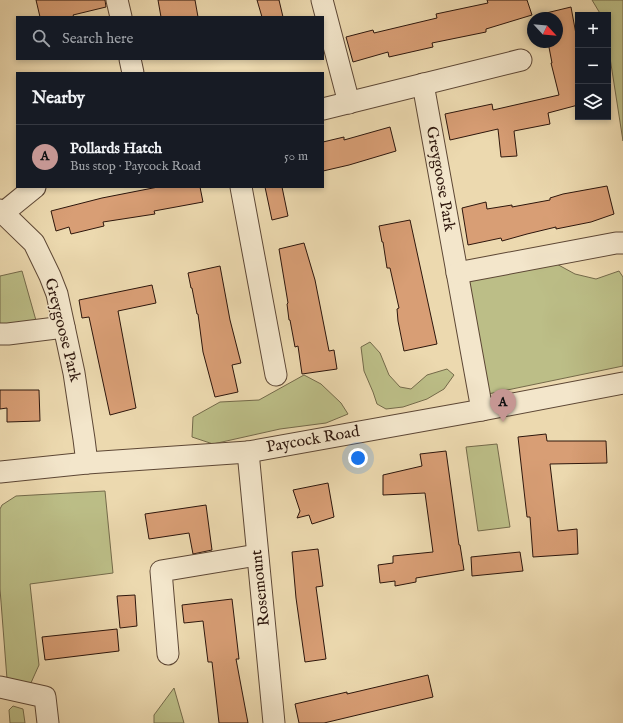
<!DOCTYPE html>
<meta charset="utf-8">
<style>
:root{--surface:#171b24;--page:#20242c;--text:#f1f3f6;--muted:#9ea1a6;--line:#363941;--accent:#c59692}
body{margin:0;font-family:"IM FELL English",serif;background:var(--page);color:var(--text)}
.controls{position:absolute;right:12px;top:12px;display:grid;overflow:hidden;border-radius:0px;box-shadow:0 2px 6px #0003}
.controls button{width:36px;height:36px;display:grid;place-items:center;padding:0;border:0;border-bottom:1px solid var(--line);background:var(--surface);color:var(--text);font:20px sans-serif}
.compass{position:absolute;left:527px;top:12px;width:36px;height:36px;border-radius:50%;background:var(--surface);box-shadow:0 2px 6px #0003;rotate:116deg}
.you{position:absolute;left:358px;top:458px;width:14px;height:14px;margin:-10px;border:3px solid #fff;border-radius:50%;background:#1a73e8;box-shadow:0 0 0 6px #1a73e833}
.badge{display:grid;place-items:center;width:26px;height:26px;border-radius:50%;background:var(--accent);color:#111;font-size:13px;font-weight:700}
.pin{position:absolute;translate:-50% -33px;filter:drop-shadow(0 1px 2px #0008)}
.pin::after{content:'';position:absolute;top:21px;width:14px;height:12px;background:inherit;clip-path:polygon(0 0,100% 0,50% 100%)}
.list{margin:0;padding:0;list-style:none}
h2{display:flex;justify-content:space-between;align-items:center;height:52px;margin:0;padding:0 16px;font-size:17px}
h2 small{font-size:13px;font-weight:400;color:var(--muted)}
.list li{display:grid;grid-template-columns:26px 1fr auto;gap:12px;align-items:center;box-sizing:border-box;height:64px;padding:0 16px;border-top:1px solid var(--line)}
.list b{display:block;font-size:15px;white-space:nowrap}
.list p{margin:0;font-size:13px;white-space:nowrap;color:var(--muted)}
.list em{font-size:13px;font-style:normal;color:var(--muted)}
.icon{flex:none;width:22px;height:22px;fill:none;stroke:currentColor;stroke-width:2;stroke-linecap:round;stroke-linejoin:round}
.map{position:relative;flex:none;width:623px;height:723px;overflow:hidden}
.search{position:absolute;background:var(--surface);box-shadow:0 2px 6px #0003;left:16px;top:16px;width:308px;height:44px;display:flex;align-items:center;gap:10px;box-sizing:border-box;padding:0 14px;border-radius:0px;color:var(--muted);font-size:15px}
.panel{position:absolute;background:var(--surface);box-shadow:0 2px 6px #0003;left:16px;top:72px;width:308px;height:116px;border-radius:0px}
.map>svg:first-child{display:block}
</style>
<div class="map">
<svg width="623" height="723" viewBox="0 0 623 723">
<rect width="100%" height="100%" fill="#ecd9af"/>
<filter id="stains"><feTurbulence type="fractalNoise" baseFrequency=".005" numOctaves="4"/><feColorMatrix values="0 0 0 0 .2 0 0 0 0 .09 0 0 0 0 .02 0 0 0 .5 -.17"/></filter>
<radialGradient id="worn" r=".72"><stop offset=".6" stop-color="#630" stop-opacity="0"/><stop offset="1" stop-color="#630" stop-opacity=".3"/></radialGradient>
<g fill="#bcbe87" stroke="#746a4a">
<path d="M 592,0 L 623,0 L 623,141 L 608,45 L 608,15 L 601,15 Z"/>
<path d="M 553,262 L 575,274 L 596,279 L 619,271 L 623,277 L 623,366 L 488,394 L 469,280 Z"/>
<path d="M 22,271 L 37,324 L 0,328 L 0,276 Z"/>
<path d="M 370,342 L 380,353 L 389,375 L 400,387 L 411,389 L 427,375 L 447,369 L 454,375 L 444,389 L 427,399 L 403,407 L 386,409 L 377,404 L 373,392 L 364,371 L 361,347 Z"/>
<path d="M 304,375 L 321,384 L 341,403 L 348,414 L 326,423 L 280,429 L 213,444 L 192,437 L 193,417 L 220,402 L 259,400 Z"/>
<path d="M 497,444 L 510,527 L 478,531 L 466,447 Z"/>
<path d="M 105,491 L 113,573 L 30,584 L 39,665 L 30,685 L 7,679 L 0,589 L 0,509 L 2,505 L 16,496 Z"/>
<path d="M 174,688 L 184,723 L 154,723 L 154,715 Z"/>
<path d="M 13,706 L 23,709 L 25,723 L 10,723 L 9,710 Z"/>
</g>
<g fill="#d89e75" stroke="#2d160c">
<path d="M 36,0 L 105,0 L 106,7 L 73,15 L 74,17 L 40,17 Z"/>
<path d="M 158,0 L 195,0 L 198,17 L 161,17 Z"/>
<path d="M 257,0 L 279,0 L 283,17 L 262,17 Z"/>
<path d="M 487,0 L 527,0 L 532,15 L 486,29 L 486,32 L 432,43 L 433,47 L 389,57 L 388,52 L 353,62 L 346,37 L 373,30 L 374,33 L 437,18 L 436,14 L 488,3 Z"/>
<path d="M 571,7 L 578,45 L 578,105 L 548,113 L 550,124 L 514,131 L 517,156 L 501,157 L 498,129 L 450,140 L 445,114 L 492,104 L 493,110 L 559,95 L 551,63 L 552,63 L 548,42 L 557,42 L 557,18 L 542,18 L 542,14 Z"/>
<path d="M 390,127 L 396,151 L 349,165 L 323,171 L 323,142 L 344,137 L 344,140 Z"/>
<path d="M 607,186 L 614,214 L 591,222 L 556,229 L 556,227 L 527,234 L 502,241 L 501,238 L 468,245 L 462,208 L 486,202 L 487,209 L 512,205 L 512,207 L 550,200 L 550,198 L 563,194 Z"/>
<path d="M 158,187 L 200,187 L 203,202 L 154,211 L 155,214 L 103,222 L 104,226 L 71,234 L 69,227 L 56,231 L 51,211 L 102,198 Z"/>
<path d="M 265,187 L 282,187 L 288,216 L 272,220 Z"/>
<path d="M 410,220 L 437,344 L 404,351 L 398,321 L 397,309 L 399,308 L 390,268 L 387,268 L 383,242 L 382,242 L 379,226 Z"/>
<path d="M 304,243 L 315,280 L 329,351 L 334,350 L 337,369 L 302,374 L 298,346 L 295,347 L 290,320 L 289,320 L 287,304 L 288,303 L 279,249 Z"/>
<path d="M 220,266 L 230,320 L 241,363 L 232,365 L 238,392 L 215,397 L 203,352 L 198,314 L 197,314 L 192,288 L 191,288 L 188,273 Z"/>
<path d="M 152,285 L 156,303 L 118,311 L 136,408 L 110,415 L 89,317 L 82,318 L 79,300 Z"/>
<path d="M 0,390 L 39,390 L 40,421 L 7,422 L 7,408 L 0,409 Z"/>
<path d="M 546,434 L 547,441 L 606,441 L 607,463 L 550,464 L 558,531 L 577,529 L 578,554 L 533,557 L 530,517 L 527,517 L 518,437 Z"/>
<path d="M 446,451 L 459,545 L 460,545 L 464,570 L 416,578 L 416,582 L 395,586 L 395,581 L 380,583 L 378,565 L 393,563 L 393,556 L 433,552 L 425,493 L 383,495 L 383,475 L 422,466 L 420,454 Z"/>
<path d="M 328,483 L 334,517 L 312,524 L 309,515 L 297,518 L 300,511 L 293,490 Z"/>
<path d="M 206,505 L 212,550 L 193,554 L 189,533 L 149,539 L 145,514 Z"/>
<path d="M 318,549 L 323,586 L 316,587 L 326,659 L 305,662 L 296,598 L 292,552 Z"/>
<path d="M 520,552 L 523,571 L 472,576 L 471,557 Z"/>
<path d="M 135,595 L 137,626 L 120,628 L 117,596 Z"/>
<path d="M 232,599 L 239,659 L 236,659 L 248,723 L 219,723 L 212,662 L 208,662 L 203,621 L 184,623 L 182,605 Z"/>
<path d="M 117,629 L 119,651 L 45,660 L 42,637 Z"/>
<path d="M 428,675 L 433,697 L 324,723 L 299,723 L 295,704 L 347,692 L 347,694 Z"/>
</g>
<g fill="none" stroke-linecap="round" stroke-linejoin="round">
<defs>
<g id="street">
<path d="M 117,0 L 121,17"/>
<path d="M 322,0 L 349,103"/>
<path d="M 130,59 L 133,73"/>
<path d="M 423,84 L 482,410"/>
<path d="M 323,109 L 521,60"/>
<path d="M 241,187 L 276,375"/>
<path d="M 0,210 L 34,243 L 50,276 L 57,294 L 74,373 L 84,439 L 87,463"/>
<path d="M 3,213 L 35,187"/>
<path d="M 457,273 L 616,243 L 623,243"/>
<path d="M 0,334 L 8,334 L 64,327"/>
<path d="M 248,452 L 274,723"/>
<path d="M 0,472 L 87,463 L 248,452 L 482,410 L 623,383"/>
<path d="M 168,654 L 161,571 L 257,555"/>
<path d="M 0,687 L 45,697 L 48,723"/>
</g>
</defs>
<use href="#street" stroke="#5d4735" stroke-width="23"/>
<use href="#street" stroke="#f3e6cb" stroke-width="21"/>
</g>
<g text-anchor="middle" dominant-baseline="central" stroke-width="3" stroke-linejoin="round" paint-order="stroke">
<g font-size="16" fill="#2d160c" stroke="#f3e6cb">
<text transform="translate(440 179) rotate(80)">Greygoose Park</text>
<text transform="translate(62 330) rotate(76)">Greygoose Park</text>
<text transform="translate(313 440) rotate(-10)">Paycock Road</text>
<text transform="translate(261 588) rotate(-96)">Rosemount</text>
</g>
</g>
<rect width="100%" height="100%" filter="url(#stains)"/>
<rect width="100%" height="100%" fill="url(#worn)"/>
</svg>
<div class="controls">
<button>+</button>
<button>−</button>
<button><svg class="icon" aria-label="layers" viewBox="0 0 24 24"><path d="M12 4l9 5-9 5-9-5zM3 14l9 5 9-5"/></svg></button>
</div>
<svg class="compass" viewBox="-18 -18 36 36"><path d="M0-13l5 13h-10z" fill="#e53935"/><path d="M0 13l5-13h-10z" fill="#9ea1a6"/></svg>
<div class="you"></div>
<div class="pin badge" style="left:503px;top:422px">A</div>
<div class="search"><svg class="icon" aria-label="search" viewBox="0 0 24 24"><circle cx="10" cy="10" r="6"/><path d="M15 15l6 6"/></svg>Search here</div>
<section class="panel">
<h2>Nearby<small></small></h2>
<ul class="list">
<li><span class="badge">A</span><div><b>Pollards Hatch</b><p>Bus stop · Paycock Road</p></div><em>50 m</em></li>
</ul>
</section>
</div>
